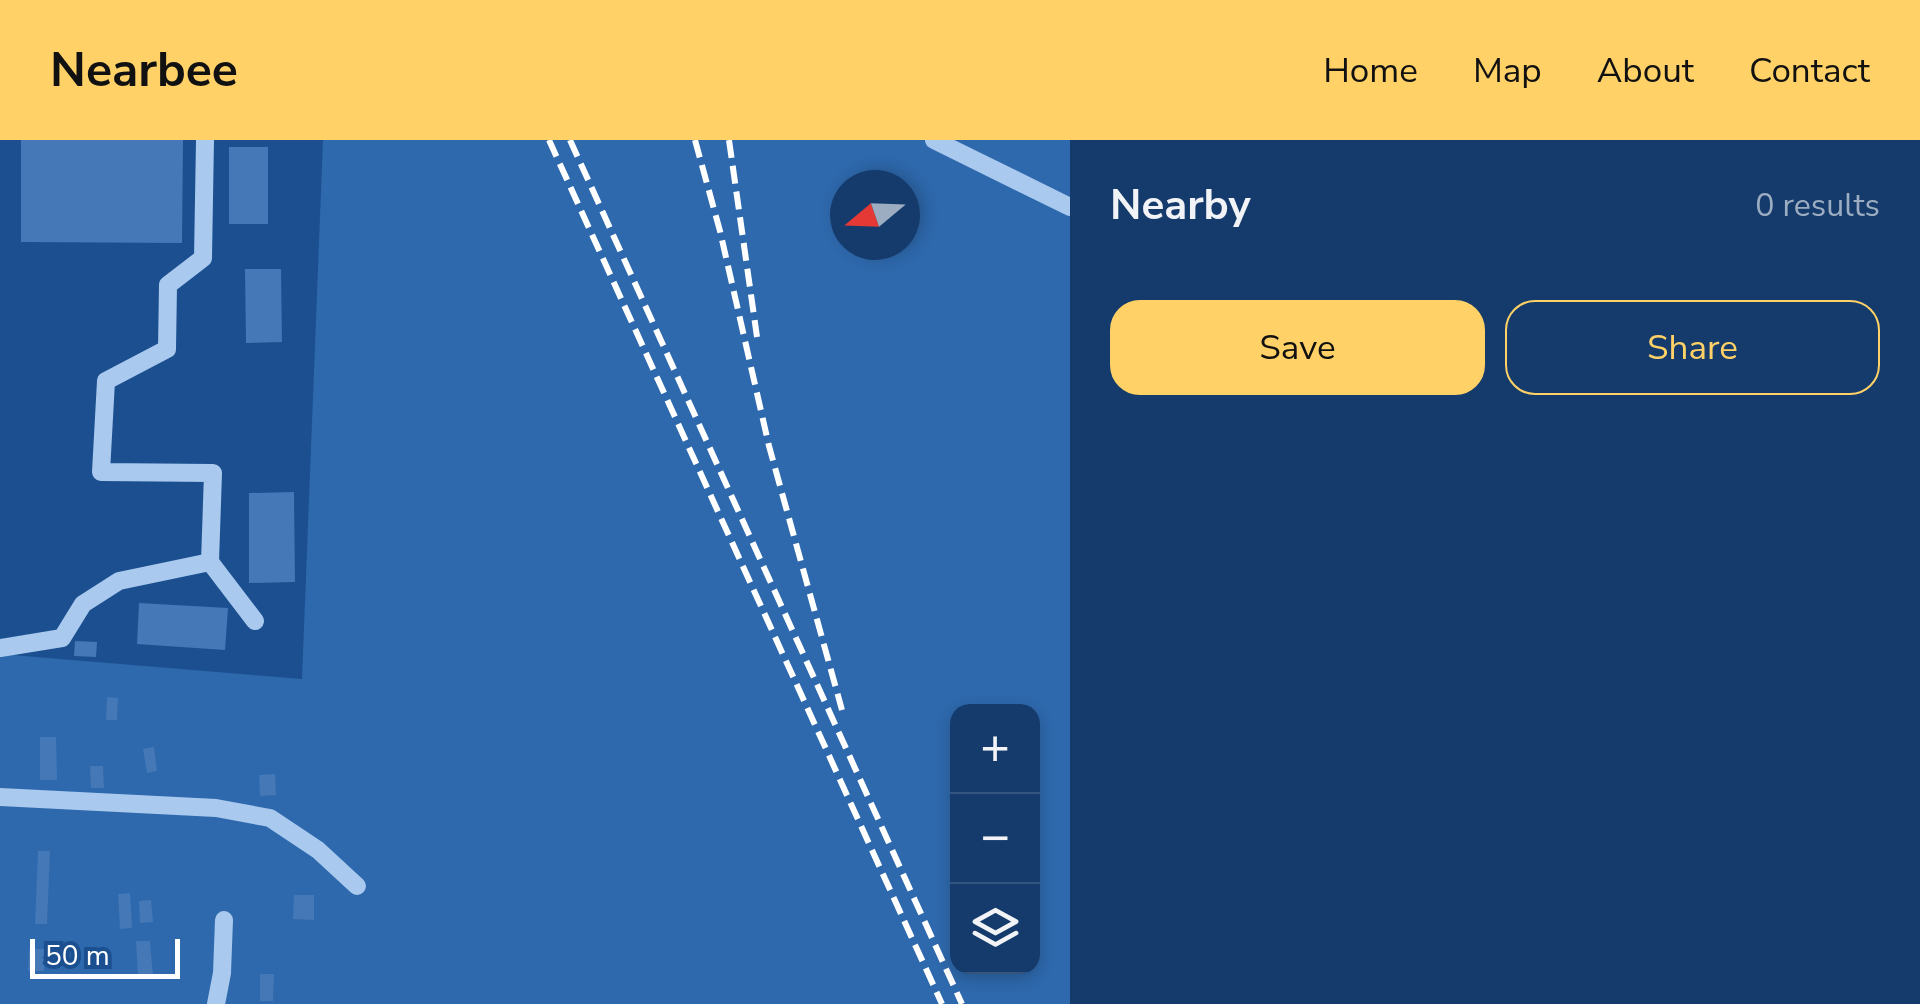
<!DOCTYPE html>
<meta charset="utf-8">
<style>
:root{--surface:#143b6b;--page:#1d4271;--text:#f1f3f6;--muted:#9dadc1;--line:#33557e;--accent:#ffd166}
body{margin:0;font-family:"Nunito Sans",sans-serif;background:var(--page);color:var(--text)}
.controls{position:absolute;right:30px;bottom:30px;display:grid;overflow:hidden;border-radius:20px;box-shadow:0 5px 15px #0003}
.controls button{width:90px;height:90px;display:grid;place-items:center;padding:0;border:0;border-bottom:2px solid var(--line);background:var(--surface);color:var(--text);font:50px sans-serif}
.compass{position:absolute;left:830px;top:30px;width:90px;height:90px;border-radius:50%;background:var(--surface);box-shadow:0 5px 15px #0003;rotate:251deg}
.scale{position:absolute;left:30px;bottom:25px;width:150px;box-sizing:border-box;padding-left:10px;border:5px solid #fff;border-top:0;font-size:28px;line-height:35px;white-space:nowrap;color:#fff;-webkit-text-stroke:8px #1b4f8f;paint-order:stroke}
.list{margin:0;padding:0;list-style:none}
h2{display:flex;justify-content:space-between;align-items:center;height:130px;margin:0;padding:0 40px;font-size:42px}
h2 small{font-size:32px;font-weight:400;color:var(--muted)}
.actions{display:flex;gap:20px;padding:30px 40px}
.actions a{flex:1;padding:22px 0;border:2px solid var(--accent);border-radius:30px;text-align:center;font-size:35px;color:var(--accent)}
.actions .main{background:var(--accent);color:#111}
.icon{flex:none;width:55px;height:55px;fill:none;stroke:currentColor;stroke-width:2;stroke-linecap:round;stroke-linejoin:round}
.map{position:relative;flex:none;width:1070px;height:864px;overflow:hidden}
header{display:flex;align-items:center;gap:60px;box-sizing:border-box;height:140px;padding:0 50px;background:var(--accent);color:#111}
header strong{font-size:48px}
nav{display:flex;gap:55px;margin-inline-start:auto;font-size:35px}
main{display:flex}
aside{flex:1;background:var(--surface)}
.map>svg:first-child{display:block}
</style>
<header>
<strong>Nearbee</strong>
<nav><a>Home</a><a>Map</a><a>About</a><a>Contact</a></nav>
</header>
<main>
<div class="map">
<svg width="1070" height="864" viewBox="0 0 1070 864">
<rect width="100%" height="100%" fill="#1b4f8f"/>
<path fill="#2e69ad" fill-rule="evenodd" d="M 323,0 L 1070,0 L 1070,864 L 0,864 L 0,514 L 302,539 ZM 845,45 L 905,45 L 905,105 L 845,105 ZM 958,572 L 1032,572 L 1032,826 L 958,826 Z"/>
<g fill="#4478b7">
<path d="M 21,0 L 183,0 L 182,103 L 21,102 Z"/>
<rect x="229" y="7" width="39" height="77"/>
<path d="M 245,129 L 281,129 L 282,202 L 246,203 Z"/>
<path d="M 294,352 L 295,442 L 249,443 L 249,353 Z"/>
<path d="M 139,463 L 228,468 L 225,510 L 137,504 Z"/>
<path d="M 75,501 L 97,502 L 96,517 L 74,516 Z"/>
<path d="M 107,557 L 118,558 L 117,580 L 106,580 Z"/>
<path d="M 40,597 L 56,597 L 57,640 L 40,640 Z"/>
<path d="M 154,607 L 157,631 L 147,633 L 143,609 Z"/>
<path d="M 90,626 L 103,626 L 104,648 L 91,648 Z"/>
<path d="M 275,634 L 276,655 L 260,656 L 259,635 Z"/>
<path d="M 38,711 L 50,711 L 47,784 L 35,784 Z"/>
<path d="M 130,753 L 132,788 L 120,789 L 118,754 Z"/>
<path d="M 294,755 L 314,755 L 314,780 L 293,779 Z"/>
<path d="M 151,760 L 153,782 L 140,783 L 139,761 Z"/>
<path d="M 136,801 L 150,801 L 153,837 L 138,838 Z"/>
<path d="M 29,809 L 45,809 L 44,831 L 28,831 Z"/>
<path d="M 260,834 L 274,834 L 273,861 L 260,861 Z"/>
</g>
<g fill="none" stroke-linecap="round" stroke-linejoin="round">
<g stroke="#a9c9ee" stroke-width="18">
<path d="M 205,0 L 203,118 L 168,145 L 167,209 L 106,241 L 101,332 L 213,333 L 210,422 L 255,481"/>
<path d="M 934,0 L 1070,67"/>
<path d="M 0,508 L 62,498 L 83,464 L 119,441 L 210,422"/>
<path d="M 0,657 L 216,668 L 270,678 L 318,710 L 357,746"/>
<path d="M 216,864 L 222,833 L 224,780"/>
</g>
<g stroke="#fff" stroke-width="6" stroke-dasharray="18 8" stroke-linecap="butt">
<path d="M 549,0 L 942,864"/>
<path d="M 570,0 L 962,864"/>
<path d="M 695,0 L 720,91 L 769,306 L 842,570"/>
<path d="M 729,0 L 757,197"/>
</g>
</g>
</svg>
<div class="controls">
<button>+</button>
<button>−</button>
<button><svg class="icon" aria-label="layers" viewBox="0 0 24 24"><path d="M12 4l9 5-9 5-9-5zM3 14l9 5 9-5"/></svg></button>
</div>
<svg class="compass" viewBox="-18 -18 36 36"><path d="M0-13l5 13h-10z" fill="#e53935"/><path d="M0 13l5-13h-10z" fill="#9dadc1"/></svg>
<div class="scale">50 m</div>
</div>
<aside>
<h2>Nearby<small>0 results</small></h2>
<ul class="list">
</ul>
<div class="actions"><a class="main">Save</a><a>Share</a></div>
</aside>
</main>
